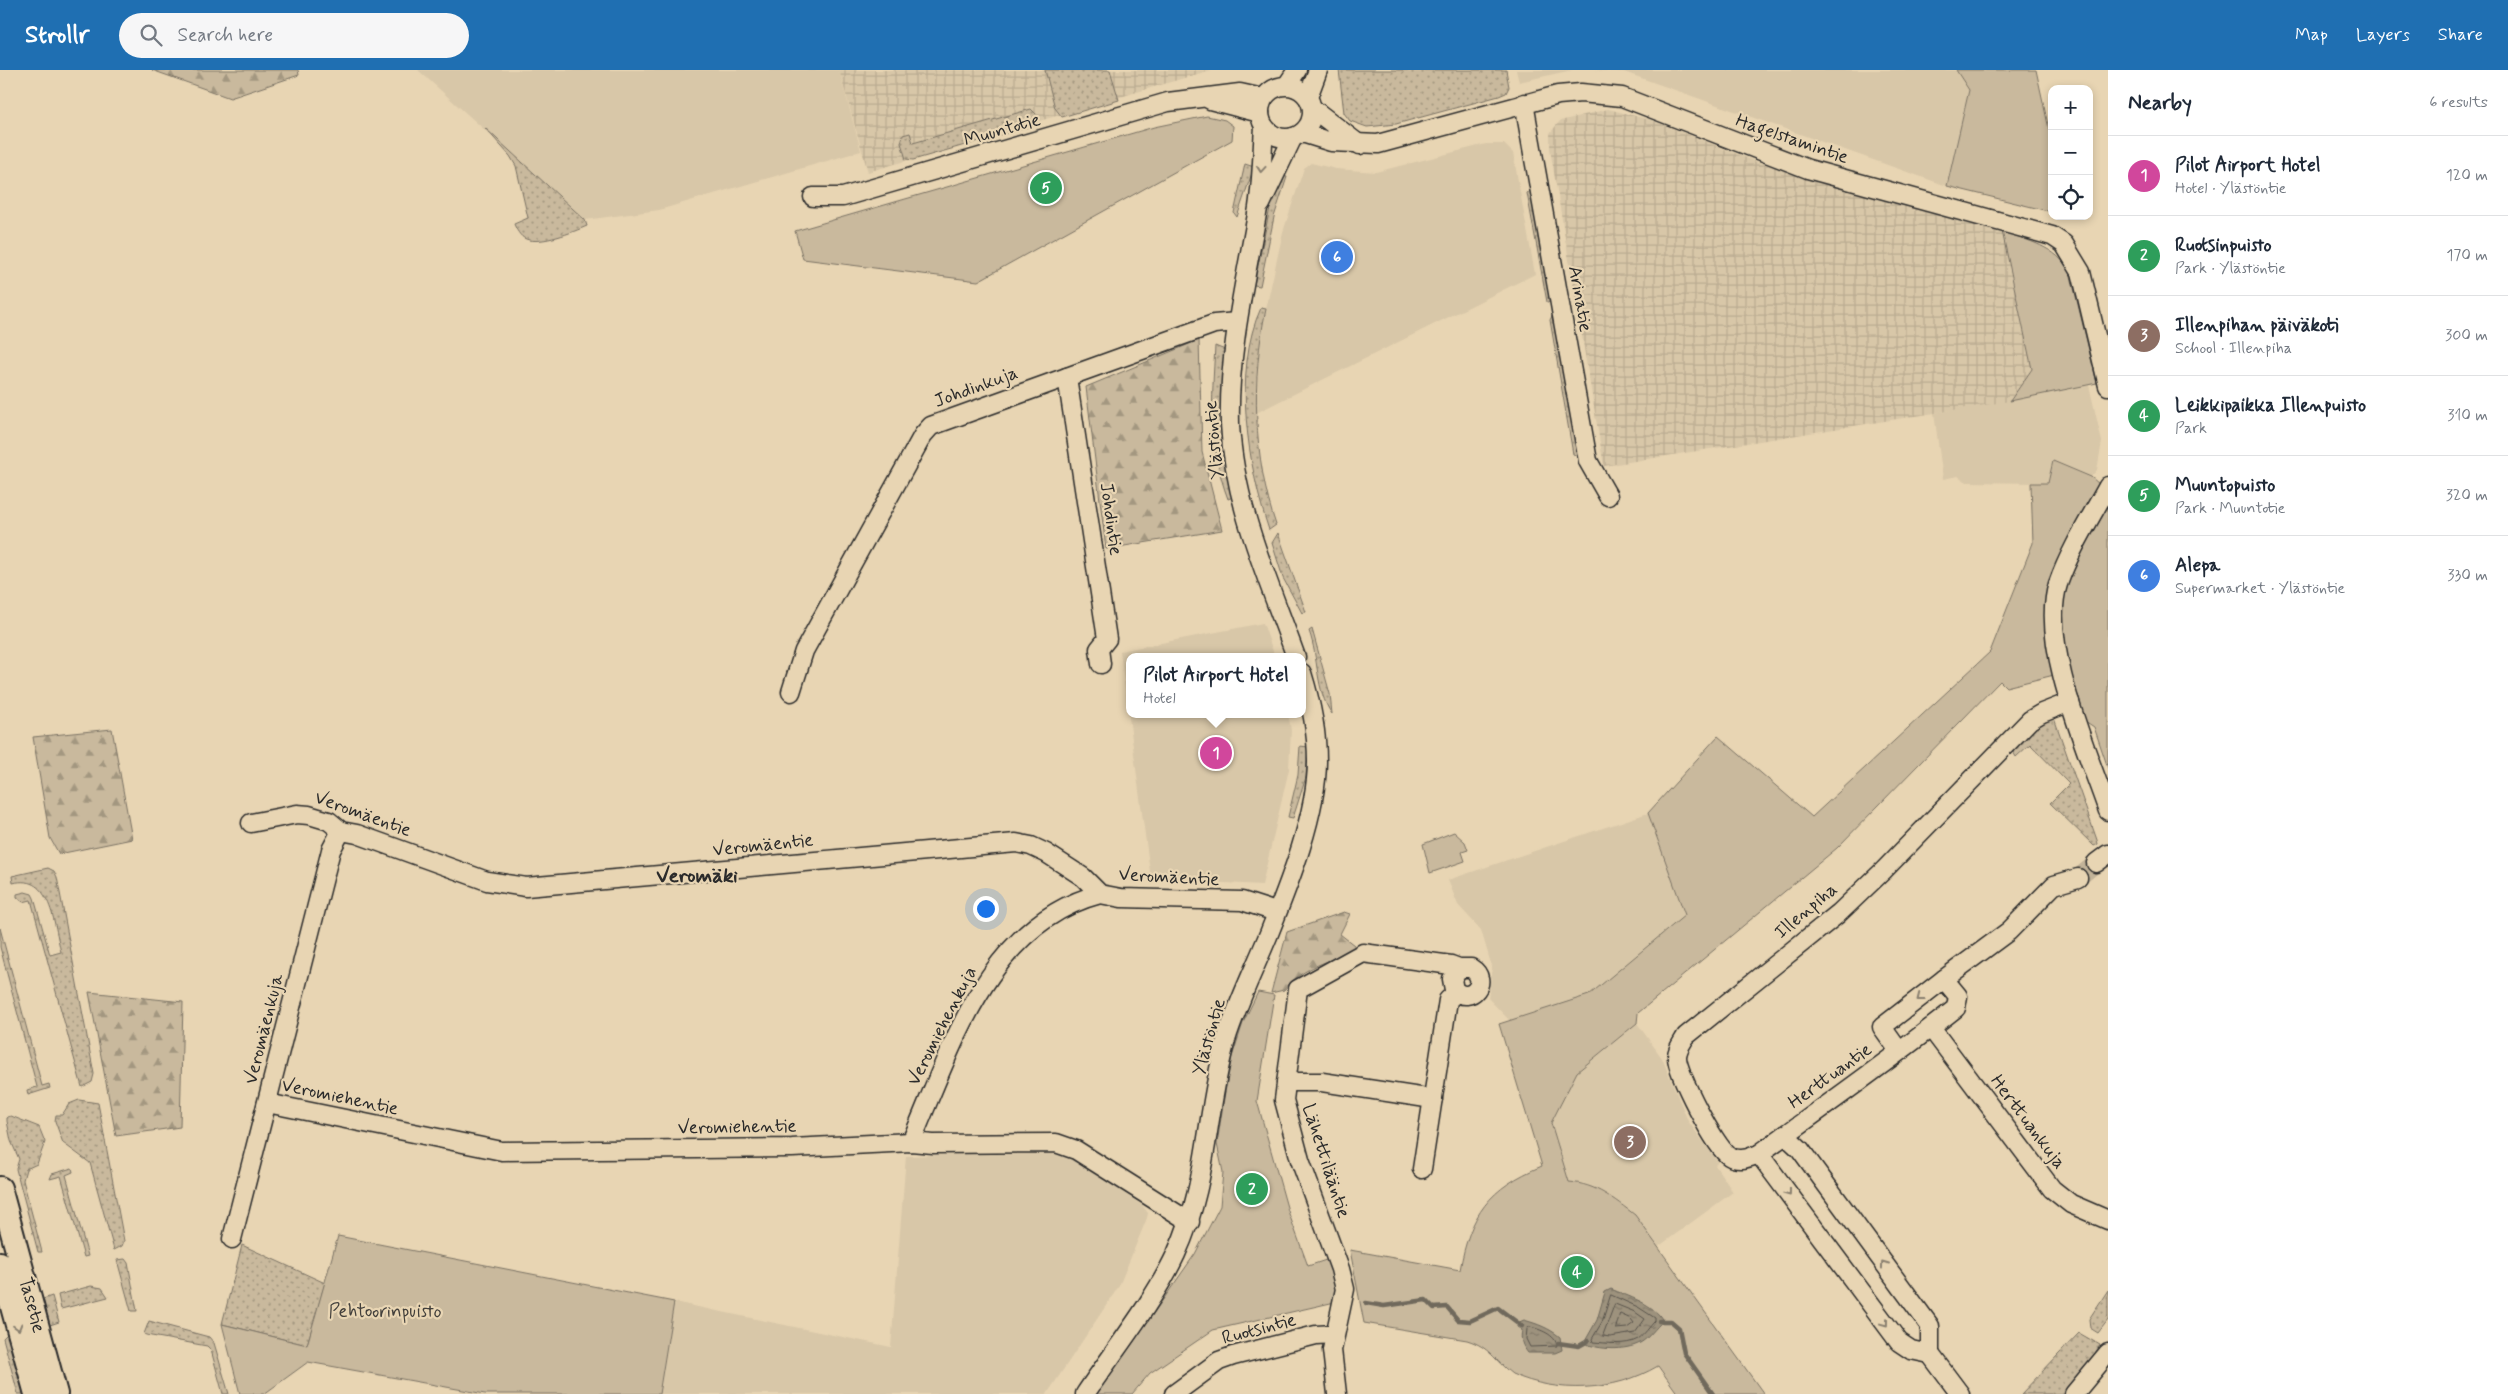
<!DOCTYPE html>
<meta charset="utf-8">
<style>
:root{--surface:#fff;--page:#f6f6f7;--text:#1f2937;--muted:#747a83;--line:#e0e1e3;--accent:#1f6fb2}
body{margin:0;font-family:Mynerve,sans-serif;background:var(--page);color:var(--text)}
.controls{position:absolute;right:15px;top:15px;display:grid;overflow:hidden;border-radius:10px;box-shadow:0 2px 8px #0003}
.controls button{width:45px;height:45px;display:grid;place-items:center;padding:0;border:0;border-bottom:1px solid var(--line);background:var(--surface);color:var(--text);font:25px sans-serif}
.you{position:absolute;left:985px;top:838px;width:18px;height:18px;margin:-12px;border:4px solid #fff;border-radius:50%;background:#1a73e8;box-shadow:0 0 0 8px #1a73e833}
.badge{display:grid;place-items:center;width:32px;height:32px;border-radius:50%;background:var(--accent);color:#fff;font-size:16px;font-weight:700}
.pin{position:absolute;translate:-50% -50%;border:2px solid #fff;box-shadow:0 1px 5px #0006}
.popup{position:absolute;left:1126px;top:583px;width:180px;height:65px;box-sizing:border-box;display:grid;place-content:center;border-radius:10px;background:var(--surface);filter:drop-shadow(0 1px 4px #0005);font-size:16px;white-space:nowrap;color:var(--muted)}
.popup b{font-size:19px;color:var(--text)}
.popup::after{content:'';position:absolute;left:50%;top:100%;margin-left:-10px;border:10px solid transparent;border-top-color:var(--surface)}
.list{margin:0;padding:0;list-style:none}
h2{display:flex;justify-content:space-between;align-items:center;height:65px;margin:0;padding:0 20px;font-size:21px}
h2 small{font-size:16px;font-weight:400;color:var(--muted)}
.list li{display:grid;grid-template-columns:32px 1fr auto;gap:15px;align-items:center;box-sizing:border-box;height:80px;padding:0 20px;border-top:1px solid var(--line)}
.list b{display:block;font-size:19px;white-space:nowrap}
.list p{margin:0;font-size:16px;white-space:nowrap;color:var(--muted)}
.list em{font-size:16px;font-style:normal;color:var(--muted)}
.icon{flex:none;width:28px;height:28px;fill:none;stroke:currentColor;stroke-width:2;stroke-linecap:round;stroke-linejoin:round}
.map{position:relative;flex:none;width:2108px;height:1324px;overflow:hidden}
header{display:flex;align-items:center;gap:30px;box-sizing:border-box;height:70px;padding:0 25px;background:var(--accent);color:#fff}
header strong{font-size:24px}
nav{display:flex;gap:28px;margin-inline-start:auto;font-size:18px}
.search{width:350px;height:45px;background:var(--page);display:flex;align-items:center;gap:12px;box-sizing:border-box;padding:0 18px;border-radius:28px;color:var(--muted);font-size:19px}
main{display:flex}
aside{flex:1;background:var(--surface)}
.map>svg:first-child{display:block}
</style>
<header>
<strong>Strollr</strong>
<div class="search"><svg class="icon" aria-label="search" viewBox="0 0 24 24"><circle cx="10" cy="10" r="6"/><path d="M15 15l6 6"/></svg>Search here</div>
<nav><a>Map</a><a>Layers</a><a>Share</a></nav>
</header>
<main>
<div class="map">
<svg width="2108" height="1324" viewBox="0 0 2108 1324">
<defs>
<pattern id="industrial-grid" width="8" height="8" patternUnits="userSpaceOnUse" patternTransform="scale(1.25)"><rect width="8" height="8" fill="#d8c7a8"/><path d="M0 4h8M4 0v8" fill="none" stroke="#baab91"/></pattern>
<pattern id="grass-dots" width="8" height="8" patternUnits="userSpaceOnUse" patternTransform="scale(1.25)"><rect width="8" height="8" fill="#c9b99d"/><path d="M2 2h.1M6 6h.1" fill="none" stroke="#a39780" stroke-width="1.8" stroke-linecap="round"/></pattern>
<pattern id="forest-firs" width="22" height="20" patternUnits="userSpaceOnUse" patternTransform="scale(1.25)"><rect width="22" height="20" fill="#c9b99d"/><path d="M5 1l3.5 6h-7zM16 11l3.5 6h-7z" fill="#a39780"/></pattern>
<pattern id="water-ripples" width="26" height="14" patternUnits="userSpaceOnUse" patternTransform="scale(1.25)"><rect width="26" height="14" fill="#9d927d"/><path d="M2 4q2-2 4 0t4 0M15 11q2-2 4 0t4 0" fill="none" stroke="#807767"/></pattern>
</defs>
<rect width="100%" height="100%" fill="#e8d5b3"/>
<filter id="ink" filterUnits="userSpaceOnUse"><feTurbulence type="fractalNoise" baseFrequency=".02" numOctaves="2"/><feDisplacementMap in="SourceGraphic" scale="10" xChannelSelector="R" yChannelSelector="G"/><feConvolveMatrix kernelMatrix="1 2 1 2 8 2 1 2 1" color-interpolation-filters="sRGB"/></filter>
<g filter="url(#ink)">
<g fill="#d8c7a8">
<path d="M 418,0 L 839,0 L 861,81 L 659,140 L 585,150 Z"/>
<path d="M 1516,0 L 1572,0 L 1519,12 Z"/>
<path d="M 1595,0 L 1956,0 L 1969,20 L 1947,116 L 1624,2 Z"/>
<path d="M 1486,74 L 1504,74 L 1513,83 L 1535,204 L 1256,343 L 1260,266 L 1283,162 L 1304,98 L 1311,93 L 1336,99 L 1376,102 Z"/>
<path d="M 2089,315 L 2102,372 L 2097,400 L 2091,407 L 2053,391 L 2048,413 L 1967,412 L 1958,406 L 1943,409 L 1934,343 Z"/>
<path d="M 1263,553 L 1275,587 L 1130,587 L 1130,644 L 1288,644 L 1291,660 L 1289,699 L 1262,815 L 1151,809 L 1120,581 Z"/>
<path d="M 1648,743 L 1685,845 L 1589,925 L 1510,951 L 1488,928 L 1492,897 L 1481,860 L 1458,835 L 1448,810 Z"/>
<path d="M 1637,953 L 1662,988 L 1688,1051 L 1718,1092 L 1715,1095 L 1733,1122 L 1658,1177 L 1635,1145 L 1607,1124 L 1583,1113 L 1569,1112 L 1551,1053 L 1577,1002 Z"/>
<path d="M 1061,1081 L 1142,1135 L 1148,1143 L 1147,1148 L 1119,1216 L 1047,1324 L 659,1324 L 674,1232 L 891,1277 L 906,1086 Z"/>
</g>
<g fill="url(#industrial-grid)">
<path d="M 839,0 L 1211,0 L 868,102 Z"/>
<path d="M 1608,39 L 1651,50 L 1757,92 L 2002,161 L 2032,299 L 2010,331 L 1604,396 L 1550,79 L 1550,63 L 1560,51 Z"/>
</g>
<g fill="url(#grass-dots)" stroke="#7a7264">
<path d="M 1045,0 L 1110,0 L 1119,30 L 1062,47 L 1055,38 Z"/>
<path d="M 1339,0 L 1506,0 L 1509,17 L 1506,23 L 1499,26 L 1396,54 L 1367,57 L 1350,51 L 1344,43 Z"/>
<path d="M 1031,39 L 1037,45 L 1038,54 L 913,90 L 906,89 L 901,73 L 903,65 L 910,63 L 913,73 Z"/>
<path d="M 485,58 L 585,150 L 587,156 C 573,162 541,175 526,169 C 520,167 516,159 514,154 L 528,148 L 516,96 L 510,86 Z"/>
<path d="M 1245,94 L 1254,97 L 1237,147 L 1234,143 Z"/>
<path d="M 1282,106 L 1287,107 L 1274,147 L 1260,216 L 1254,215 L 1270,138 Z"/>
<path d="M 1531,120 L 1553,230 L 1549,232 L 1547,232 L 1527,123 Z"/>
<path d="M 1261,238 L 1266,239 C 1251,308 1253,388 1276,455 L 1269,460 C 1248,398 1232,300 1261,238 Z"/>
<path d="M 1552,246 L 1554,246 L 1579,385 L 1578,386 L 1573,384 L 1550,250 Z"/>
<path d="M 1215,276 L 1225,280 L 1233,427 L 1228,429 C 1208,376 1212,331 1215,276 Z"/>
<path d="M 1278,463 L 1306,542 L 1302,543 L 1283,508 L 1272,473 Z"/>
<path d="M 1312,559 L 1330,624 L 1332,644 C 1315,620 1319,588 1309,561 Z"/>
<path d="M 2049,648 L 2054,648 L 2097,770 L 2098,774 L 2094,776 L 2050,733 L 2069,714 L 2030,674 L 2016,687 L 2012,680 L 2036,655 Z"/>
<path d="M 1300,676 L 1308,677 L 1306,707 L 1293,748 L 1288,747 L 1298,705 Z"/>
<path d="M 48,798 L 54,801 L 57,807 L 94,1004 L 92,1012 L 82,1017 L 31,830 L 23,832 L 17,827 L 17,824 L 25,822 L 32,824 L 34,828 L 50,885 L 61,882 C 54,855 51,803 13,813 L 12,806 Z"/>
<path d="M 0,858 L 42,1016 L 49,1014 L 50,1018 L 28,1025 L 27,1020 L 37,1017 L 0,877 Z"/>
<path d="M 79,1030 L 98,1033 L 124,1171 L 122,1176 L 114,1180 L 90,1093 L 63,1073 L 55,1051 L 56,1045 L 62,1045 L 69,1034 Z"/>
<path d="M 11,1046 L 39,1057 L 45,1072 L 37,1094 L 26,1099 L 23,1110 L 42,1182 L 38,1182 L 16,1099 L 19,1089 L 11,1071 L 7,1051 L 7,1047 Z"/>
<path d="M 72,1098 L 73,1102 L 66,1105 L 88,1186 L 84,1187 L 61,1106 L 50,1109 L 52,1104 Z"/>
<path d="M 242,1175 L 325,1213 L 307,1275 L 222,1254 Z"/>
<path d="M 125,1189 L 128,1193 L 137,1241 L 131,1241 L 117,1190 Z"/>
<path d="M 91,1216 L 102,1218 L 108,1227 L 61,1239 L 58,1225 Z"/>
<path d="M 2108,1220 L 2108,1250 L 2098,1263 L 2090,1258 L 2089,1249 Z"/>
<path d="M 52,1226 L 59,1252 L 50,1255 L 40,1230 Z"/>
<path d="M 149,1251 L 209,1267 L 214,1273 L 229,1324 L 223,1324 L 211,1280 L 207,1276 L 146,1265 L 144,1264 Z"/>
<path d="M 8,1263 L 26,1324 L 18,1324 L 3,1268 Z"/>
<path d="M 2079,1263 L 2100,1275 C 2089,1294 2080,1309 2064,1324 L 2021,1324 Z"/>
</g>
<g fill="url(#forest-firs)" stroke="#7a7264">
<path d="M 152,0 L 298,0 L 299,5 L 230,28 Z"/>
<path d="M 1199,270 L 1202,382 L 1222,460 L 1106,479 L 1086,317 Z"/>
<path d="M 112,659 L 132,769 L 59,784 L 50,768 L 33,667 Z"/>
<path d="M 1344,842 L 1350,844 L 1340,864 L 1354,875 L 1355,879 C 1329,893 1304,895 1284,920 L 1271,923 L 1287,862 Z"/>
<path d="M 89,922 L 183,932 L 180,1057 L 116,1066 Z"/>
</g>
<g fill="#c9b99d" stroke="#7a7264">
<path d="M 1956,0 L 2036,0 L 2052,73 L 2052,142 L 1947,116 L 1969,20 Z"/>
<path d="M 1207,46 L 1225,50 L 1233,56 L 1232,70 L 978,211 L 803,189 L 795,161 L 1154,57 Z"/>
<path d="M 2002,161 C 2028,171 2056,176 2070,202 L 2097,313 L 2010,331 L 2032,299 Z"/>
<path d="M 2053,391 L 2091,407 L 2099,414 L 2054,502 L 2054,605 L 2006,617 L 2000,611 L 1837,778 L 1638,943 L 1637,953 L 1577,1002 L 1551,1053 L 1569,1112 C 1596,1114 1614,1129 1635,1145 L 1764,1324 L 1678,1324 L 1658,1296 C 1614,1322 1557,1324 1512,1304 C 1494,1290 1490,1277 1467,1270 L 1364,1253 L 1350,1180 L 1460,1200 C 1470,1144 1489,1118 1542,1096 L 1499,954 L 1589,925 L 1685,845 L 1648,743 L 1718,666 L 1812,747 L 1990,582 L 2033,473 L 2031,413 L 2048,413 Z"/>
<path d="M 2108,436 L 2108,698 L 2094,657 L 2085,651 L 2078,632 L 2062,569 L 2061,539 L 2071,502 Z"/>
<path d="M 1454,762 L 1465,772 L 1468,780 L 1462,782 L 1465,791 L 1430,803 L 1423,774 Z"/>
<path d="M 1258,922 L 1274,925 L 1257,1031 L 1288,1141 L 1308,1196 L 1329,1189 L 1338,1219 L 1335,1232 L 1213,1260 L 1150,1303 L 1132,1324 L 1097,1324 L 1195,1184 L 1220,1136 L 1223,1102 L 1217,1074 L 1225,1022 L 1232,987 L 1243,953 Z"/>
<path d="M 338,1166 L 674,1232 L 659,1324 L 485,1324 L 308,1292 L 264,1324 L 240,1324 L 222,1254 L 307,1275 Z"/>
</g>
<g fill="url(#water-ripples)" stroke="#6f695c">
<path d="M 1611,1219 C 1627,1226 1655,1234 1663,1251 C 1656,1257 1648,1269 1640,1273 C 1625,1281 1599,1280 1584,1273 L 1597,1250 L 1605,1222 Z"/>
<path d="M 1524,1250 C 1538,1254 1549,1258 1560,1267 L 1562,1280 L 1555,1283 L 1528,1283 C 1522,1275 1520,1271 1522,1260 L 1517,1257 L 1517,1253 Z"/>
</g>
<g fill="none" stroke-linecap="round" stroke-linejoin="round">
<g stroke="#59544c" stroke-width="1">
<path d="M 1611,1225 L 1638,1237 L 1655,1248 L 1655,1251 C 1650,1256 1644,1265 1638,1269 C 1626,1276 1606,1273 1593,1272 L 1592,1269 L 1602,1252 Z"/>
<path d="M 1615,1234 L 1635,1242 L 1645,1249 L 1635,1263 L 1610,1267 L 1603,1266 Z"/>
<path d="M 1620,1244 L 1631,1249 L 1634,1253 L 1627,1258 L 1616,1259 Z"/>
<path d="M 1530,1257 C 1540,1259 1556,1265 1557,1276 L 1530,1277 L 1526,1269 L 1527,1259 Z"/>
</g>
<g stroke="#6f695c" stroke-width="4.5">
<path d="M 1366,1233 L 1384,1236 L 1426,1230 L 1434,1238 L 1447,1237 L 1458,1250 L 1470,1251 L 1498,1238 L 1522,1256"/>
<path d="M 1659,1251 L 1671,1251 L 1679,1258 L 1684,1283 L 1713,1324"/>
<path d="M 1558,1273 L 1579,1276 L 1588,1271"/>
</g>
<path stroke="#c2b398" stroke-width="18" stroke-dasharray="18 9" stroke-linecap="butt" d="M 2078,808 L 2096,793"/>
<defs>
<g id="minor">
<path d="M 1287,15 L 1297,0"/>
<circle cx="1286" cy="42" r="26"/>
<path d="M 1308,27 L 1318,0"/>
<path d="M 1210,30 L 1260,43"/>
<path d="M 1524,33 L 1588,391 L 1608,426"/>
<path d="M 1312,38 L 1360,75"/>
<path d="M 1264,57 C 1262,85 1262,115 1257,144 C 1245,213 1228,283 1230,354 C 1234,436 1269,511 1296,587"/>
<path d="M 1302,63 L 1331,72 L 1378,74 L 1558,25 L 1581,23 L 1622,27 L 1808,99 L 2052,166 L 2064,174 L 2081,202 L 2108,316"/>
<path d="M 813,127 L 843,127 L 1168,32 L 1240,23 L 1263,28"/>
<path d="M 1261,134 L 1293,67"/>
<path d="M 1067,307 L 1107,569 L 1099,579 L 1101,594"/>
<path d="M 2108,416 C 2091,447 2070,480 2058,514 C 2039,574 2088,682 2108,741"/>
<path d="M 791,622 L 804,581 L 923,365 L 931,356 L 1214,254 L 1237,252"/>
<path d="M 251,753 L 297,744 L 309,745 L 329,751 L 341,761 L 357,764 L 487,811 L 526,817 L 1016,773 L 1031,776 L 1046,783 L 1083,807 L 1100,824 L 1121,828 L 1242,831 L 1276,842"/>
<path d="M 2096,793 L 2108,784"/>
<path d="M 1944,909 L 2009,861 L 2054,815 L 2078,808"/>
<path d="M 1931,958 L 2052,1119 L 2071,1134 L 2108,1150"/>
<path d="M 1899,981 L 1882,957 L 1944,909 L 1958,926 L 1956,938 C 1892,989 1825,1036 1759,1084 C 1749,1088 1739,1092 1729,1086 C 1715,1077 1677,1003 1677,987 C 1677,979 1682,973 1686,966 L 1839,843 L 1884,800 L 2030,650 L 2042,643 L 2070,632"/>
<path d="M 1286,1012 L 1322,1012 L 1433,1029"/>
<path d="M 267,1033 L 502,1081 L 792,1078 L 911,1072 L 933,1074 L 1056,1073 L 1076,1080 L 1190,1152"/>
<path d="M 911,1072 C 952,978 988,853 1100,824"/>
<path d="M 1759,1084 L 1899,1272 L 1911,1280 L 1930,1284 L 1930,1256 L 1800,1079 L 1785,1065"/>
<path d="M 1422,1099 L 1448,930 L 1457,922"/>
<path d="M 232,1169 L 331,780 L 341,761"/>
<path d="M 1930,1284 L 1960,1324"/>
<path d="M 1085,1324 C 1114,1281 1154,1231 1176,1184 C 1209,1113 1205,1043 1226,970 C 1237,934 1254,900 1268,866 C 1288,816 1317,745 1317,691 C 1317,660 1311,632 1302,603"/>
<path d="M 1174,1324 L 1219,1291 L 1233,1286 L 1316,1265 L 1335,1264"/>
<path d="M 1337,1324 L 1332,1280 L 1345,1219 L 1340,1199 L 1300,1090 L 1284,1030 L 1298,919 L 1363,883 L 1451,895 L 1459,898 L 1471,898 C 1491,910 1471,936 1454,920 L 1452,909 L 1459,898"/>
<path d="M 2074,1324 L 2108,1283"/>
</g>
<g id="major">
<path d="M 0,1118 L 56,1324"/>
<path d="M 0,1193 L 36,1324"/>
</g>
</defs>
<use href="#minor" stroke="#2b2b2b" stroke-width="21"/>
<use href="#major" stroke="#2b2b2b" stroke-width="26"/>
<use href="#minor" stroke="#e8d5b3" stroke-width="18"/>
<use href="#major" stroke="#e8d5b3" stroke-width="22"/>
</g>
<defs><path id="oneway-chevron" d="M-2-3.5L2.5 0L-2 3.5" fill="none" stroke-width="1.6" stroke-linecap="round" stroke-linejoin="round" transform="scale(1.25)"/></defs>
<g stroke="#8a806f">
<use href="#oneway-chevron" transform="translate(1261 99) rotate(95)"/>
<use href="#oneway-chevron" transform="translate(1920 928) rotate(142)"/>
<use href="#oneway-chevron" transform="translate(1788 1123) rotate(53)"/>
<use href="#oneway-chevron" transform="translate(1884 1194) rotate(-126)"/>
<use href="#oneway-chevron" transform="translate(1885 1253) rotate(53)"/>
<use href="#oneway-chevron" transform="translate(18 1257) rotate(75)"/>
</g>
</g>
<g text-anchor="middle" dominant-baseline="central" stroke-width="4.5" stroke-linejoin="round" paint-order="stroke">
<g font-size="19" fill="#2b2b2b" stroke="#e8d5b3">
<text transform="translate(1002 60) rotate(-16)">Muuntotie</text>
<text transform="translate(1792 69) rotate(19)">Hagelstamintie</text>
<text transform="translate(1580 229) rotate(80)">Arinatie</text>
<text transform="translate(976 317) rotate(-20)">Johdinkuja</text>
<text transform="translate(1214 370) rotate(-95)">Ylästöntie</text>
<text transform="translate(1111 449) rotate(82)">Johdintie</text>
<text transform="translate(363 744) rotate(20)">Veromäentie</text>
<text transform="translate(763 775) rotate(-6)">Veromäentie</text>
<text transform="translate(1169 807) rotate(3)">Veromäentie</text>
<text transform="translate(1806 841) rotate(-40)">Illenpiha</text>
<text transform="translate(942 956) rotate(-63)">Veromiehenkuja</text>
<text transform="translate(264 959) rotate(-76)">Veromäenkuja</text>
<text transform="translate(1209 967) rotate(-74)">Ylästöntie</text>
<text transform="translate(1830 1006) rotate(-36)">Herttuantie</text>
<text transform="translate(340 1027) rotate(12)">Veromiehentie</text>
<text transform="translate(2028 1052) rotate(53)">Herttuankuja</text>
<text transform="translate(737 1057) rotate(-1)">Veromiehentie</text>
<text transform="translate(1326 1091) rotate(72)">Lähettilääntie</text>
<text transform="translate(32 1235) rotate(75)">Tasetie</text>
<text transform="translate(1259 1259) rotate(-15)">Ruotsintie</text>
</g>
<g font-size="19" fill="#43403c" stroke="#e8d5b3">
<text x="385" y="1241">Pehtoorinpuisto</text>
</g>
<g font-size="21" font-weight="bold" fill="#2b2b2b" stroke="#e8d5b3">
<text x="697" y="806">Veromäki</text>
</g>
</g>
</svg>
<div class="controls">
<button>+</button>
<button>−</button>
<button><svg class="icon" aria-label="locate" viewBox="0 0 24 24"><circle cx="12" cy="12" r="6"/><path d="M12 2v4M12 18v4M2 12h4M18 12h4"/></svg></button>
</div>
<div class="you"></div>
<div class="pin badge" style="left:1216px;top:683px;background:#d1479c">1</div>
<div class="popup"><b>Pilot Airport Hotel</b>Hotel</div>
<div class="pin badge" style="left:1252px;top:1119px;background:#2e9e5b">2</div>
<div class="pin badge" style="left:1630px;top:1072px;background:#8d6e63">3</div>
<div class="pin badge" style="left:1577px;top:1202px;background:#2e9e5b">4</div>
<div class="pin badge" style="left:1046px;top:118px;background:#2e9e5b">5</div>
<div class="pin badge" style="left:1337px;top:187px;background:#3f7fe0">6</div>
</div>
<aside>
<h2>Nearby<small>6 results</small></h2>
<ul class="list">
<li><span class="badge" style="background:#d1479c">1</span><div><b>Pilot Airport Hotel</b><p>Hotel · Ylästöntie</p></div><em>120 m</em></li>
<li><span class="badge" style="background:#2e9e5b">2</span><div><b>Ruotsinpuisto</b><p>Park · Ylästöntie</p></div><em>170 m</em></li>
<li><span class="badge" style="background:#8d6e63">3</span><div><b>Illenpihan päiväkoti</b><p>School · Illenpiha</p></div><em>300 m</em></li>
<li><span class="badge" style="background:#2e9e5b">4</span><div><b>Leikkipaikka Illenpuisto</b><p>Park</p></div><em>310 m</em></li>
<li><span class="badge" style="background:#2e9e5b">5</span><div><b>Muuntopuisto</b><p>Park · Muuntotie</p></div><em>320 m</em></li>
<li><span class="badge" style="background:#3f7fe0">6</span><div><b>Alepa</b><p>Supermarket · Ylästöntie</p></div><em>330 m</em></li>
</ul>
</aside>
</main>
